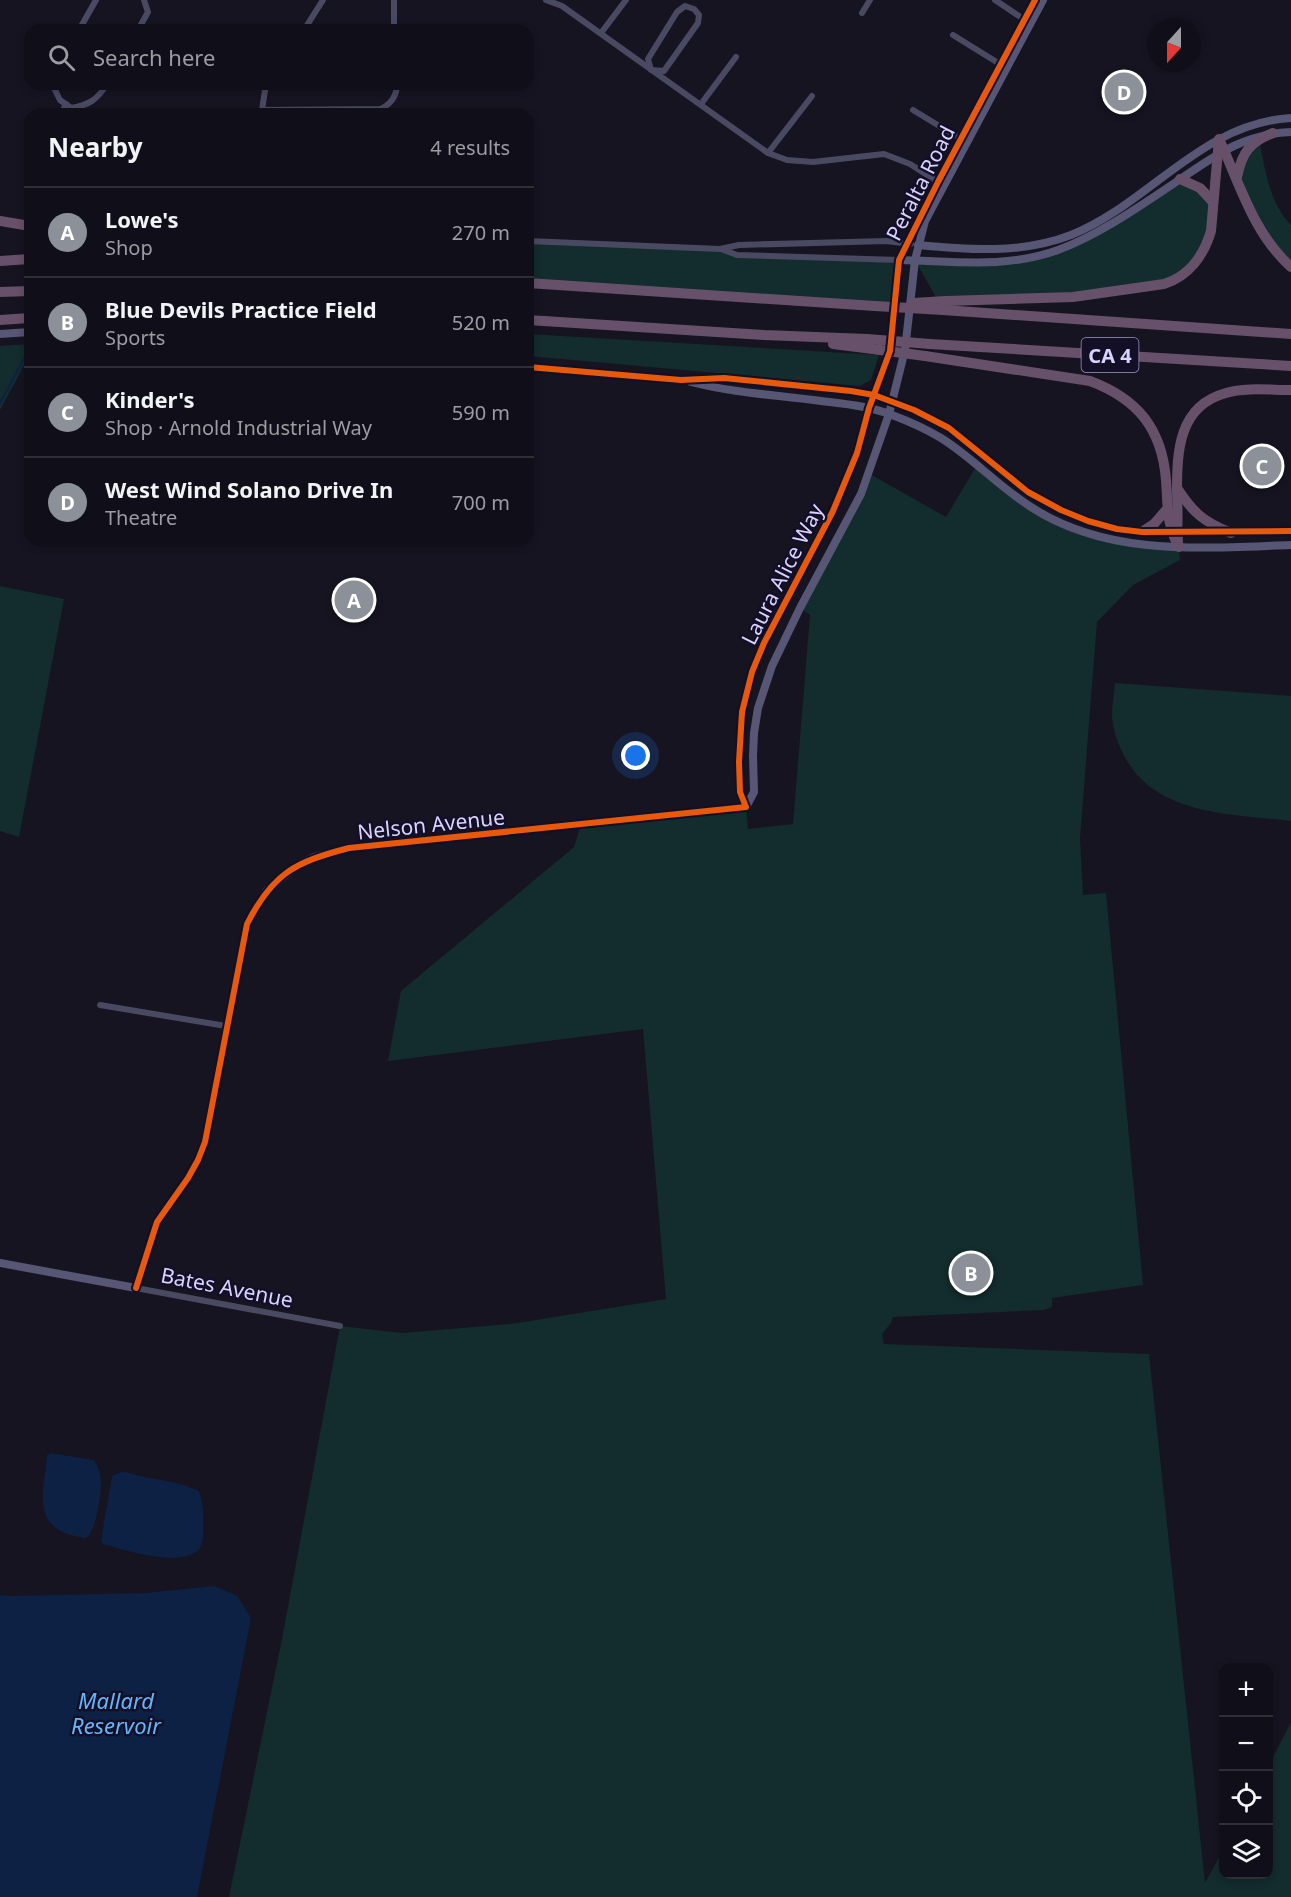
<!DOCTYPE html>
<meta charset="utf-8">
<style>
:root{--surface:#100f19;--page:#1e1d26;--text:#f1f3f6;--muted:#9c9ca2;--line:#302f38;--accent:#8c9099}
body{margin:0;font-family:"Noto Sans",sans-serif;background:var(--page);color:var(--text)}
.controls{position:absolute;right:18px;bottom:18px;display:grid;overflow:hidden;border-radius:12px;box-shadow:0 3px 9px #0003}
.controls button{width:54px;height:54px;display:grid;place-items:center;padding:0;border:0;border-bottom:2px solid var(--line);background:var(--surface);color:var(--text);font:30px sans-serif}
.compass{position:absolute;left:1147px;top:18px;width:54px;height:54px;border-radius:50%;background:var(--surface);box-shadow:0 3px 9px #0003;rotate:201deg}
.you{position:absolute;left:636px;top:756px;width:21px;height:21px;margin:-15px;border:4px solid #fff;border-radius:50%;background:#1a73e8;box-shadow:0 0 0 9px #1a73e833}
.badge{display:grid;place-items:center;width:39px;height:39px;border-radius:50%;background:var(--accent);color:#fff;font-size:20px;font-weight:700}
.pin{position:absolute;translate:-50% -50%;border:3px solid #fff;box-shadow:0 2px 6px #0006}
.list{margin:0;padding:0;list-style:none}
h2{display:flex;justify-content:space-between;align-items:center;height:78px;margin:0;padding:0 24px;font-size:26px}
h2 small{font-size:20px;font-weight:400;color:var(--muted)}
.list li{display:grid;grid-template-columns:39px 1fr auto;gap:18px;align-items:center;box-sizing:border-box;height:90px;padding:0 24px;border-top:2px solid var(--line)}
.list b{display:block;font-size:22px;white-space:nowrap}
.list p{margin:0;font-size:20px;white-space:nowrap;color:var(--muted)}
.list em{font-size:20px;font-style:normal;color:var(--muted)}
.icon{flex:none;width:33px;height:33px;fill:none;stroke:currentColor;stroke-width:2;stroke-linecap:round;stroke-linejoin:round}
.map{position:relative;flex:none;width:1291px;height:1897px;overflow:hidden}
.search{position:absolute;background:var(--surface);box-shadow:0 3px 9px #0003;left:24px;top:24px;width:510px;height:66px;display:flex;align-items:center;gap:15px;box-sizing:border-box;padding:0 21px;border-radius:18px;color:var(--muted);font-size:22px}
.panel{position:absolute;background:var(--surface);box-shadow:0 3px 9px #0003;left:24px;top:108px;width:510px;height:438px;border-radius:18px}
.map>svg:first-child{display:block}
</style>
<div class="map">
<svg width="1291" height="1897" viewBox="0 0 1291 1897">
<rect width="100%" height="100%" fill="#161421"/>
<g fill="#132c2d">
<path d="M 1259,139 C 1265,168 1269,203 1291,225 L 1291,267 L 1282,259 L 1237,177 Z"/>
<path d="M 1180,179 L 1213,202 L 1203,253 L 1164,284 L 971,301 L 943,310 L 915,260 L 1002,263 L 1060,249 Z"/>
<path d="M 528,241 L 720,249 L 737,255 L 899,260 L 895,304 L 528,285 Z"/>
<path d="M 528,334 L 879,355 L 871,380 L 860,386 L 528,356 Z"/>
<path d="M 30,344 L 30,354 L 0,410 L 0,346 Z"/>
<path d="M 977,465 L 1031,507 L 1101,537 L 1179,547 L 1180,560 L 1133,585 L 1097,622 L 1080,838 L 1083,895 L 1106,893 L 1143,1285 L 1052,1298 L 1052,1307 L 1044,1310 L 893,1317 L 891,1323 L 882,1334 L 884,1344 L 1149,1354 L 1205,1883 L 1223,1850 L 1224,1874 L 1268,1874 L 1269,1765 L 1291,1722 L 1291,1897 L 229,1897 L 282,1639 L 340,1326 L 402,1333 L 511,1324 L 666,1299 L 643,1029 L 388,1061 L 401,991 L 574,847 L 581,825 L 746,807 L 748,829 L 793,824 L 810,615 L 800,608 L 868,473 L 946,517 Z"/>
<path d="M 0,586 L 64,599 L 19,837 L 0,831 Z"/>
<path d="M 1115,683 L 1291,696 L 1291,821 C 1234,814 1158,816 1126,759 C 1118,745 1113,731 1112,716 C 1112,705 1114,694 1115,683 Z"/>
</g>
<g fill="#0d2144">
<path d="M 50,1453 L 94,1460 C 96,1464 99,1469 100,1474 C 103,1486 97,1531 86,1538 C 30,1531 43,1497 47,1455 Z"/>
<path d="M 121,1472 C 130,1472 135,1475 144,1477 C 163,1480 181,1483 199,1491 C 203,1503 204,1515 203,1528 C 203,1535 204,1544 198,1550 C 179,1568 125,1550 103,1544 L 101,1541 L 112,1476 Z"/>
<path d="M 214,1586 L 237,1596 L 251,1618 L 197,1897 L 0,1897 L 0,1595 L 12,1596 L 146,1593 Z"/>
</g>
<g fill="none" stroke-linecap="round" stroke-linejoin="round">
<path stroke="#0d2144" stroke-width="2" d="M 0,403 L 30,347"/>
<g stroke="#4a4962" stroke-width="6">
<path d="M 394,0 L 394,30"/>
<path d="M 546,0 L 562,6 L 768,153 L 787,160 L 813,162 L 884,154 L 910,164 L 941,184"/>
<path d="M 995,0 L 1028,22"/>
<path d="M 685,6 L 694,9 L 699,15 L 698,23 L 664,71 L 651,70 L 648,59 L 677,12 Z"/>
<path d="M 862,13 L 870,0"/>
<path d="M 79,30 L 96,0"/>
<path d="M 138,30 L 148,12 L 144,0"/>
<path d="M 304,30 L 323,0"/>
<path d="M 601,33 L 626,0"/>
<path d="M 953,35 L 1003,66"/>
<path d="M 52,84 L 60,100 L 71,108 C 89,105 97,100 107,84"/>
<path d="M 266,84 L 262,110 L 380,109 C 391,105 397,95 397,84"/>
<path d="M 701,104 L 736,57"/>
<path d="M 913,110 L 964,141"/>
<path d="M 61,114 L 66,104"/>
<path d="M 768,153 L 812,96"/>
<path d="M 528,241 L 720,249 L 739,245 L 886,241 L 911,244"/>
<path d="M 721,249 L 737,255 L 899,260"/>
<path d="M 100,1005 L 226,1026"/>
<path d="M 136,1288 L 340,1326"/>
</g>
<g stroke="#575674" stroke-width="8">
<path d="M 918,245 C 969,250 1022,254 1071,235 C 1149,204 1201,123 1291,118"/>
<path d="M 899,260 C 954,261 1006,269 1058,250 C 1099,235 1140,206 1176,182 C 1215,156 1242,134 1291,132"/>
<path d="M 0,334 L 30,332"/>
<path d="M 528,367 L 681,380 L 724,378 L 851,391 L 874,395 L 914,410 L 949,428 L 1028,492 L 1061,510 L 1088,521 L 1117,529 L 1142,532 L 1291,531"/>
<path d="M 691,382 C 733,393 777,395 821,401 C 845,404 869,406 892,415 C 908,421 926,429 941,438 C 973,458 999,487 1031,507 C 1108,557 1203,548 1291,545"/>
<path d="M 746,807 L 740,792 L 739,762 L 742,712 L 752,672 L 764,643 L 833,511 L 857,453 L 869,408 L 890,351 L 899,260 L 938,182 L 1035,0"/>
<path d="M 746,807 L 754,792 L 753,756 L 754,733 L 758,708 L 772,666 L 800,608 L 861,494 L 889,414 L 905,350 L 915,260 L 925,221 L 1043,0"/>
<path d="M 0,1263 L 136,1288 L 157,1222 L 188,1178 L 198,1160 L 205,1142 L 247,924 L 267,890 L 298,865 L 314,857 L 349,848 L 746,807"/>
</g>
<g stroke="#67516a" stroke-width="10">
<path d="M 1220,141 C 1240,185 1254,234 1291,267"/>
<path d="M 1237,177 C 1242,152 1250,142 1273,133"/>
<path d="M 1180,179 L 1200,188 L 1213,202"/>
<path d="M 0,221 L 30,226"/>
<path d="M 0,261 L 30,259"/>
<path d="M 528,283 L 875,306"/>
<path d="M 0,292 L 30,291"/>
<path d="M 946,301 L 1073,297 L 1164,284 C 1189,276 1204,255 1211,231 L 1219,139"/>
<path d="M 943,310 L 1291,334"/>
<path d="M 0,320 L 30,318"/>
<path d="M 528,320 L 764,335 L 867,339"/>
<path d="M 833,344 L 865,348"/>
<path d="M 930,344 L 1291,366"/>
<path d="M 925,356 L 1090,381 C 1138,399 1162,429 1166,480 C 1168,506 1166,524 1179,547"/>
<path d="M 1177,488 C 1193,513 1204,522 1231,533"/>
<path d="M 1142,532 L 1154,524 L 1167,509"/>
<path d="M 1178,544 C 1177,527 1178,510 1177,492 C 1177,452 1178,406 1226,393 C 1246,387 1270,390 1291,390"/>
</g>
<g stroke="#67516a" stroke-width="10">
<path d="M 913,303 L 946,301"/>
<path d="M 875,306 L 943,310"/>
<path d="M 867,339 L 930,344"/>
<path d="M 865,348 L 925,356"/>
</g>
<defs>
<g id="cycleway">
<path d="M 528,367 L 681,380 L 724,378 L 851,391 L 874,395 L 914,410 L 949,428 L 1028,492 L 1061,510 L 1088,521 L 1117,529 L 1142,532 L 1291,531"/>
<path d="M 136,1288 L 157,1222 L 188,1178 L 198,1160 L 205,1142 L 247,924 C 273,873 295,862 349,848 L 746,807 L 740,792 L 739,762 L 742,712 L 752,672 L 764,643 L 833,511 L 857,453 L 869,408 L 890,351 L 899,260 L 938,182 L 1035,0"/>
</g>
</defs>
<use href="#cycleway" stroke="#130f26" stroke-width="10"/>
<use href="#cycleway" stroke="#e8590c" stroke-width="6"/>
</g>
<g text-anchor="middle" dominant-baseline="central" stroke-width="5" stroke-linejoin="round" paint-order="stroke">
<rect fill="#130f26" stroke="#9e99be" stroke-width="1.5" x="1081.5" y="338" width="57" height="34" rx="4.5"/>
<g font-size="20" font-weight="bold" fill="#d9d4ff">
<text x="1110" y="355">CA 4</text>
</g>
<g font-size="21" fill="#d9d4ff" stroke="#130f26">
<text transform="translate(920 183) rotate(-63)">Peralta Road</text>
<text transform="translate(782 574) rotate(-63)">Laura Alice Way</text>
<text transform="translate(431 824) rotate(-6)">Nelson Avenue</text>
<text transform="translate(227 1287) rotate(11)">Bates Avenue</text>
</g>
<g font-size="22" font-style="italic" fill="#62b6ff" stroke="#130f26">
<text x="116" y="1700">Mallard<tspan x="116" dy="25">Reservoir</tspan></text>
</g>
</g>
</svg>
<div class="controls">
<button>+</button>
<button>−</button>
<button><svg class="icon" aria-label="locate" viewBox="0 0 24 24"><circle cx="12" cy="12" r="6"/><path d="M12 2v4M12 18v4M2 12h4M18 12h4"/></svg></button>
<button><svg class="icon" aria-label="layers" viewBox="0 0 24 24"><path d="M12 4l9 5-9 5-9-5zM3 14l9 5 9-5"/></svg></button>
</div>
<svg class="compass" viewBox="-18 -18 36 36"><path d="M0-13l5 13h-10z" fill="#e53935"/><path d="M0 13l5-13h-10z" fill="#9c9ca2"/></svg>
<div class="you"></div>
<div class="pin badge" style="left:354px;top:600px">A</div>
<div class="pin badge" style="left:971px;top:1273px">B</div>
<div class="pin badge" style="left:1262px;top:466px">C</div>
<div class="pin badge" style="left:1124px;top:92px">D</div>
<div class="search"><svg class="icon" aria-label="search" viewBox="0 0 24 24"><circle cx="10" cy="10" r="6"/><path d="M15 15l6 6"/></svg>Search here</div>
<section class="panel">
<h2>Nearby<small>4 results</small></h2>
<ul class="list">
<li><span class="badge">A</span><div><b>Lowe's</b><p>Shop</p></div><em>270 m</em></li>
<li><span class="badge">B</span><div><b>Blue Devils Practice Field</b><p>Sports</p></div><em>520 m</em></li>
<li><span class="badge">C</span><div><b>Kinder's</b><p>Shop · Arnold Industrial Way</p></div><em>590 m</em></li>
<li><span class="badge">D</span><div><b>West Wind Solano Drive In</b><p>Theatre</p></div><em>700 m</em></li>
</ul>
</section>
</div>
